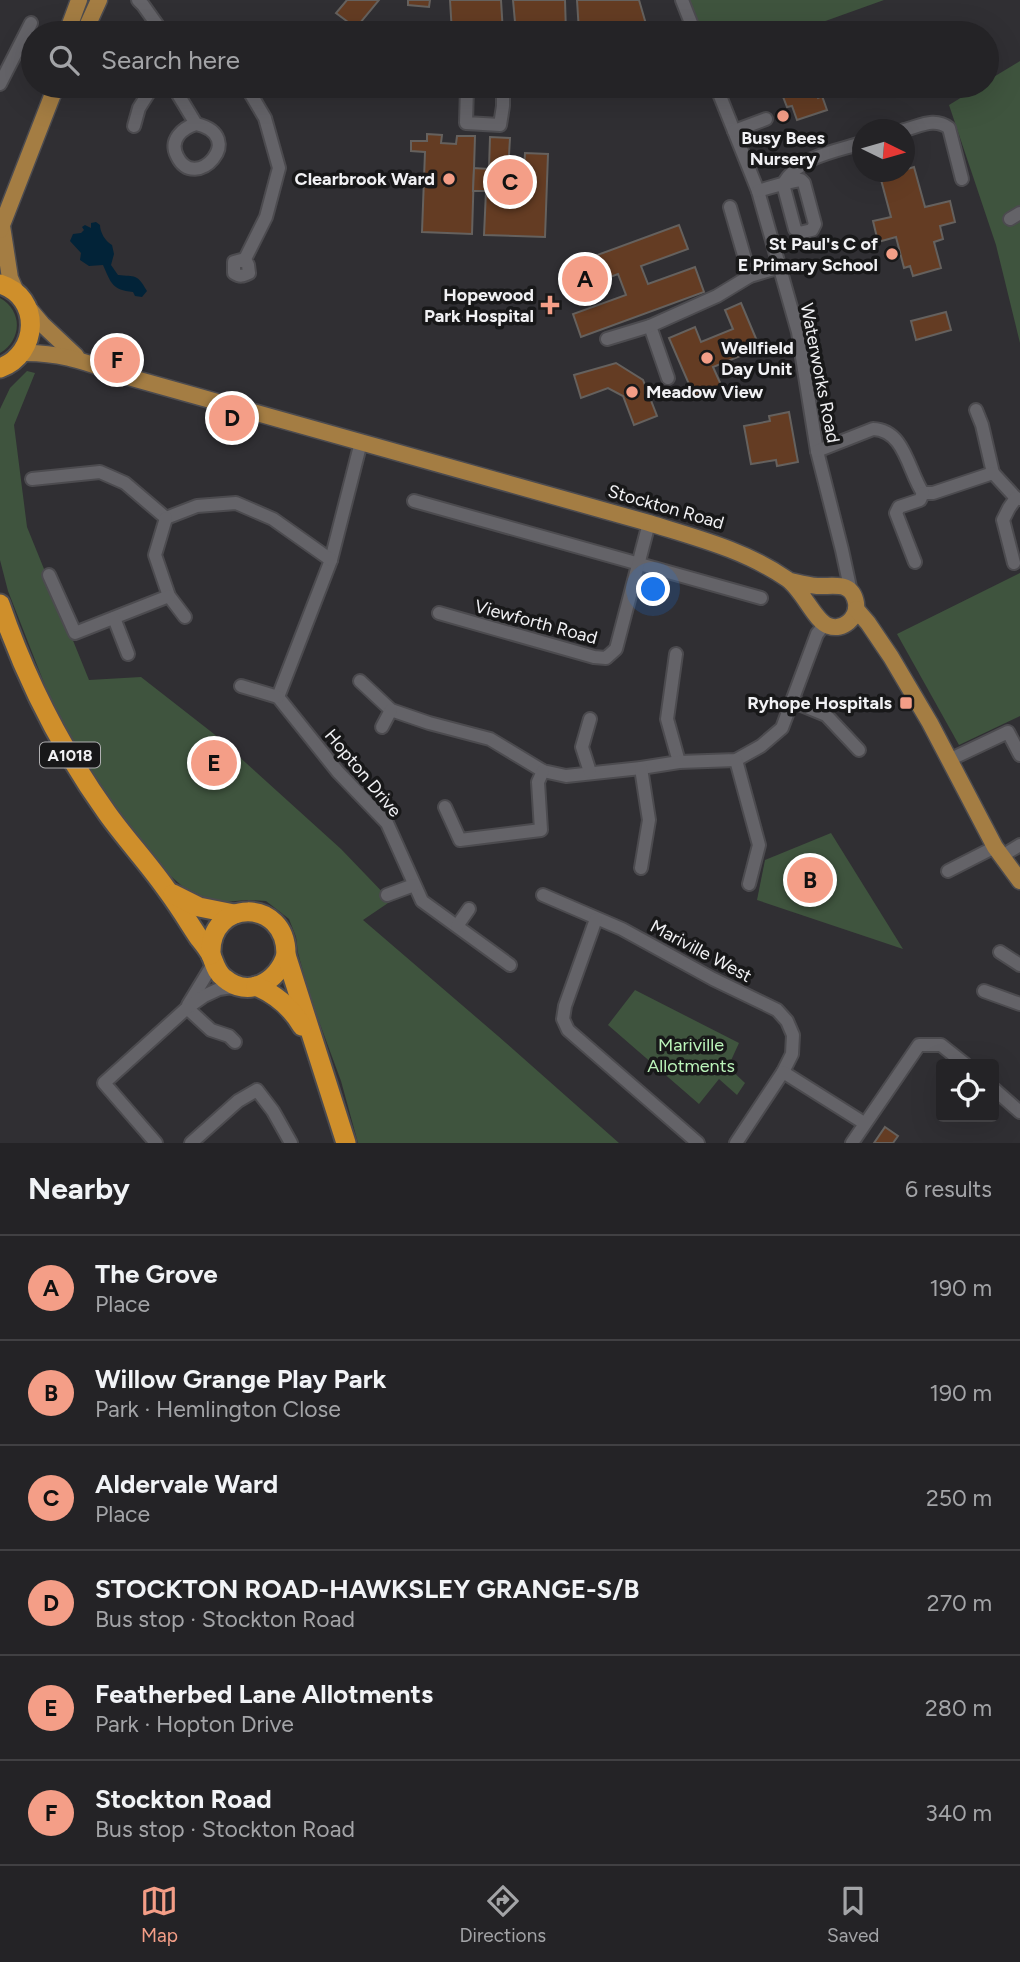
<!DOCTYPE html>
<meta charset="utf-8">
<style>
:root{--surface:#242326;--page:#302f32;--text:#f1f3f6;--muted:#a3a4a7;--line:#414043;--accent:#f49e87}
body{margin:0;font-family:Figtree,sans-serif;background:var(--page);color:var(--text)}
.controls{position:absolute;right:21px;bottom:21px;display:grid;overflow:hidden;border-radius:7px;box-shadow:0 7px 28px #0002}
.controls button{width:63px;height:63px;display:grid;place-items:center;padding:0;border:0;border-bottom:2px solid var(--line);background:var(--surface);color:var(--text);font:35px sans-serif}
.compass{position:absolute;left:852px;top:119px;width:63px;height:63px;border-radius:50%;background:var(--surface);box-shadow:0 7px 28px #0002;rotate:95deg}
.you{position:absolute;left:654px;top:590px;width:24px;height:24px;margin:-18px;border:5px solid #fff;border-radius:50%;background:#1a73e8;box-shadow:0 0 0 10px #1a73e833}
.badge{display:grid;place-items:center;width:46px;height:46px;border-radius:50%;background:var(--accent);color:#111;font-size:23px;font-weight:700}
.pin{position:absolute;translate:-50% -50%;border:4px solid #fff;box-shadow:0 2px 7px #0006}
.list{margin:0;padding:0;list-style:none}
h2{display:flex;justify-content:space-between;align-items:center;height:91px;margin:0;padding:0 28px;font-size:30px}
h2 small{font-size:23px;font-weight:400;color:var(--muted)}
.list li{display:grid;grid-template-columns:46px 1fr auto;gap:21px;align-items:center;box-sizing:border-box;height:105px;padding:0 28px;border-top:2px solid var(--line)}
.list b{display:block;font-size:26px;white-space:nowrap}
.list p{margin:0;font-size:23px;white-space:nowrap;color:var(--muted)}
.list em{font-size:23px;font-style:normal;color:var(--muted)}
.icon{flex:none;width:38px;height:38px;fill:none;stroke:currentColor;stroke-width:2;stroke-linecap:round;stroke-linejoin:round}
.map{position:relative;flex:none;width:1020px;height:1143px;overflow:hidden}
.search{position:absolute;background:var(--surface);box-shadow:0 7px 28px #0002;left:21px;right:21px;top:21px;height:77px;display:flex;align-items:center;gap:18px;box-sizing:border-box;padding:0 24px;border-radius:38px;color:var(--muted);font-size:26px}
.sheet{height:721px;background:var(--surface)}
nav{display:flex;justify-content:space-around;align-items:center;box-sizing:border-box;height:98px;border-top:2px solid var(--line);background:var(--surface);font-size:19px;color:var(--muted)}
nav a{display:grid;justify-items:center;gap:4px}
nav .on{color:var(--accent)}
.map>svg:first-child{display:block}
</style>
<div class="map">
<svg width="1020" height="1143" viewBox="0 0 1020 1143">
<rect width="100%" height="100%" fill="#302f33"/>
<g fill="#3f543e">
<path d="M 689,0 L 884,0 L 792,33 L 702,33 Z"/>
<path d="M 1020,61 L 1020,343 L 996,245 L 949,105 L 980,86 L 987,86 L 987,81 Z"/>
<path d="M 0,298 C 23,311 22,340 0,353 Z"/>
<path d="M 27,371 L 35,373 L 14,425 L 27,527 L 89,680 L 141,677 L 214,734 L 341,849 L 391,901 L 363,920 L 498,1036 L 619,1143 L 358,1143 L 341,1081 L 310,997 L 298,953 L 296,937 L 289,919 L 266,901 L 247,900 L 213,903 L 189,892 L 159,866 L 102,789 L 66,730 L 46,688 L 8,591 L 0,560 L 0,409 L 10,388 Z"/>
<path d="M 1020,573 L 1020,716 L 959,745 L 897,634 Z"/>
<path d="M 831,833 L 903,949 L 757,900 L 765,860 Z"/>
<path d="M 635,990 L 739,1043 L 728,1067 L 745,1083 L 737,1095 L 719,1079 L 699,1104 L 608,1025 Z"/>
</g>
<path fill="#022338" d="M 96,222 L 100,225 C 100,232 105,241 112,245 L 114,254 L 111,265 L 118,275 C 135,277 137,273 147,291 L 142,297 L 135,296 L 133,292 C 112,290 111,283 103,265 L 89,266 L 80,260 L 81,253 L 70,241 L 73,234 L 81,233 L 84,230 L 82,227 L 85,225 L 91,228 L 91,223 Z"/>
<g fill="#643c23" stroke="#65615e" stroke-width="2">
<path d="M 347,0 L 379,0 L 356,28 L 336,13 Z"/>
<path d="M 408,0 L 430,0 L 429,7 L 408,5 Z"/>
<path d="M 450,0 L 501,0 L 503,33 L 452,33 Z"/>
<path d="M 513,0 L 565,0 L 566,33 L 516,33 Z"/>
<path d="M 577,0 L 639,0 L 646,24 L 630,29 L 579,32 Z"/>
<path d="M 785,86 L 813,86 L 818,98 L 822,96 L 827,110 L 797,120 L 792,106 L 787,107 L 782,94 L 787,92 Z"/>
<path d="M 427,134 L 442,135 L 441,143 L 456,144 L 457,136 L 475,136 L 472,234 L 422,232 L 425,152 L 411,151 L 411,141 L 427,141 Z"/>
<path d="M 490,137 L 510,138 L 508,172 L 524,173 L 525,153 L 548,154 L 545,237 L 484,235 L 486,191 L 473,191 L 474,168 L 489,169 Z"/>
<path d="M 914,167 L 925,207 L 950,201 L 955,222 L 940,226 L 943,239 L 934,242 L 941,268 L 913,276 L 910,266 L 904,268 L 896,237 L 878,242 L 873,221 L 891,217 L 880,176 L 904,172 L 904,170 Z"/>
<path d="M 679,225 L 688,249 L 641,266 L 648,284 L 695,267 L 704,292 L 581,337 L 573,314 L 626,295 L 618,274 L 570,292 L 562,268 Z"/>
<path d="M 741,303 L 760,348 L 713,367 L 722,387 L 695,398 L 669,338 L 695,327 L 701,342 L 733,329 L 725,310 Z"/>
<path d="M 946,312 L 951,330 L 916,340 L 911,321 Z"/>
<path d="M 616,363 L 643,380 L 657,416 L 634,425 L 623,396 L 608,388 L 581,398 L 574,375 Z"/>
<path d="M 789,412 L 798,462 L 777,466 L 776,460 L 751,464 L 744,426 L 770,421 L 769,416 Z"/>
<path d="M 885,1127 L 898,1136 L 893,1143 L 874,1143 Z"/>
</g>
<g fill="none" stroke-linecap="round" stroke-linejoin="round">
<defs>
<g id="minor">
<path d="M 138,0 L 143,5 L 163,33"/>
<path d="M 682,0 L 695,33"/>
<path d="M 0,84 L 31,23"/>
<path d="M 173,86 L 196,124 C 249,136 195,194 177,156 C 169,140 182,128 196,124"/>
<path d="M 463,86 L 495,88 L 516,86"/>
<path d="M 716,86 L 758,191 L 798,332 L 817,451 L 842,550 L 851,592"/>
<path d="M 467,87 L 466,123 L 500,125 L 503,106 L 503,87"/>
<path d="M 134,126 L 139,108 L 153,86"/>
<path d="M 904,130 C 920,126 935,117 949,128 L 962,179"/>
<path d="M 734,131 L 766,119"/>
<path d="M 758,191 C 772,187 786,182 801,180 L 804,183 L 815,224 L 812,230 L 799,233 L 795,229 L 783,184 C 800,156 833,152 862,143"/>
<path d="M 730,207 L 750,276"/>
<path d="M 1010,219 L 1020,213"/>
<path d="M 245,259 L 248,265 L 249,273 C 243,276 240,277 234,273 L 234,262 L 245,259 L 266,217 L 279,168 L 265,118 L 246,86"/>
<path d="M 650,326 L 668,378"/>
<path d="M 607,339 L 650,326 L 717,296 L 750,276 L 780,267"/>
<path d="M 976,410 L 982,425 L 993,473"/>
<path d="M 361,442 L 331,560 L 278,697 L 338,772 L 387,823 L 422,901 L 510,965"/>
<path d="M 817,451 L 873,429 C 905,430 908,471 923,493 L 933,493 L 993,473 L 1016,498 L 1020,499"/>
<path d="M 32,479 L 100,472 L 125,483 L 166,518"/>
<path d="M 414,501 L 761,598"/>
<path d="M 166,518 L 197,506 L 236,503 L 273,519 L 331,560"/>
<path d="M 166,518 L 155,555 L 169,596 L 185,617"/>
<path d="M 915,562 L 896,513 L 899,507 L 920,500 L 923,493"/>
<path d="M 1014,563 L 1003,520 L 1009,508 L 1016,498"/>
<path d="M 49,575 L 75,633 L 169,596"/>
<path d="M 439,613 L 594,657 L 606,658 L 616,649 L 649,523"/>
<path d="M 114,618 L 128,654"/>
<path d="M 676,654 L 667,719 L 679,762"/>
<path d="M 360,681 L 391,710 L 429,723 L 490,739 L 543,771 L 566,776 L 641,768 L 679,762 L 736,760 L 761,746 L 782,728 L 817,634 L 824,625"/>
<path d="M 241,686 L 278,697"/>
<path d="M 792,701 L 826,715 L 859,750"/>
<path d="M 382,727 L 391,710"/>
<path d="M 736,760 L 759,845 L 749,884"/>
<path d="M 949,760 L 1008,732 L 1020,755"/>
<path d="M 590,772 L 582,747 L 590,719"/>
<path d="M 445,807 L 460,840 L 541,830 L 538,782 L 543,771"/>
<path d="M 1002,856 L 1020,845"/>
<path d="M 641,868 L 649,820 L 641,768"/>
<path d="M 948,871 L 995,847"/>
<path d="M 387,895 L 414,885"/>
<path d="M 543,895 L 622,929 L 713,979 L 777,1010 L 787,1021 L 793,1035 L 792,1054 L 783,1072"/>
<path d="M 596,919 L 565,1006 L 563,1019 L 568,1030 L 698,1143"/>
<path d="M 457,926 L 469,909"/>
<path d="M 1000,952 L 1020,965"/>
<path d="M 984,991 L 1020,1004"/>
<path d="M 188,1005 L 213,964"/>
<path d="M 187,1008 L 211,1030 L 229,1036 L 235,1042"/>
<path d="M 994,1089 L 1020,1112"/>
<path d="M 156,1143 L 104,1083 L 187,1008 L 204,996 L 219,989 L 239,986"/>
<path d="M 191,1143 L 238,1101 L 257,1090 L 273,1111 L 291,1143"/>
<path d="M 736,1143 L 783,1072 L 864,1123"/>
<path d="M 852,1143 L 919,1045 L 941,1045 L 965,1064"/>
</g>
<g id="major">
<path d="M 69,33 L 69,27 L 79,0"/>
<path d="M 84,33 L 99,0"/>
<path d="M 2,226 L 10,278 L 17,294"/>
<path d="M 0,230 L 56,86"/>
<path d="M 26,305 L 42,324 L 76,356"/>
<path d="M 22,353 C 65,352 92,365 132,378 L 649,523 C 697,538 745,550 787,579 C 803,590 815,622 829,626 C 843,631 858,618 856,603 C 852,580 833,587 817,586 C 808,585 800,583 791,581"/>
<path d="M 856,609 L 868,623 L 891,657 L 930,723 L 995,847 L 1020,881"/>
</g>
<g id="highway">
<path d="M 0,284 C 42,297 39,354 0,368"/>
<path d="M 0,604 C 25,677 62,750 107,813 C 127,841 150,865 169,893 C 180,908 189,923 199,938 C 203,943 208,949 211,955 C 215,964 216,972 224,978 C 248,999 278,982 286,955"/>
<path d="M 173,894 L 199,907 L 234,914"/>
<path d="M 211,955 C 208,898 287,897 286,955 L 346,1143"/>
<path d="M 256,986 C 277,995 291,1007 302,1026"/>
</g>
</defs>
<use href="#minor" stroke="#4c4b4f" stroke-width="16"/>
<use href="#major" stroke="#4c4b4f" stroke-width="19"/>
<use href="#highway" stroke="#4c4b4f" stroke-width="23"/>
<use href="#minor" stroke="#646368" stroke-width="12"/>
<use href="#major" stroke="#a47d43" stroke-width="16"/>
<use href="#highway" stroke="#cf8f2b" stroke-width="19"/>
</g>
<g fill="#f49e87" stroke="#181819" stroke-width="2.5">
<circle cx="783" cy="116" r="7"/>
<circle cx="449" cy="179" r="7"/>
<circle cx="892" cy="254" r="7"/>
<path d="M546.5 294.5h7v7h7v7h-7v7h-7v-7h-7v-7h7z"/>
<circle cx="707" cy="358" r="7"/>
<circle cx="632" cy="392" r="7"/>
<rect x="899" y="696" width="14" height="14" rx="3.5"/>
</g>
<g text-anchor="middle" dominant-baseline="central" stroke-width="7" stroke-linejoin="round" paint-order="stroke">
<rect fill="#181819" stroke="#b0b0b2" stroke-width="2" x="40" y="742.5" width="60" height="25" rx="5"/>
<g font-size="16" font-weight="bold" fill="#f1f1f4">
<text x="70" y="755">A1018</text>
</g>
<g font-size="18" font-weight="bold" fill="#f1f1f4" stroke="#181819" text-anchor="end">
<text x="783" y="138" text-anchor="middle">Busy Bees<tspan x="783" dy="21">Nursery</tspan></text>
<text x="435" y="179">Clearbrook Ward</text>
<text x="878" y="244">St Paul's C of<tspan x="878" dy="21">E Primary School</tspan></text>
<text x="534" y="295">Hopewood<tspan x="534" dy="21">Park Hospital</tspan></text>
<text x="721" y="348" text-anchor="start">Wellfield<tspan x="721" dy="21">Day Unit</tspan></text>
<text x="646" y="392" text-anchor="start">Meadow View</text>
<text x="892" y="703">Ryhope Hospitals</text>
</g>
<g font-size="18" fill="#f1f1f4" stroke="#181819">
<text transform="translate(820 373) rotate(79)">Waterworks Road</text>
<text transform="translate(666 507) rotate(16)">Stockton Road</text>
<text transform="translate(536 622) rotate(15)">Viewforth Road</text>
<text transform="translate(363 773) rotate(50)">Hopton Drive</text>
<text transform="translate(701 951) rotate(28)">Mariville West</text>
</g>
<g font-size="18" fill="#bbf4ba" stroke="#181819">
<text x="691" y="1045">Mariville<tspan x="691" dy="21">Allotments</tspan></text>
</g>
</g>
</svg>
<div class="controls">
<button><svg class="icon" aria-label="locate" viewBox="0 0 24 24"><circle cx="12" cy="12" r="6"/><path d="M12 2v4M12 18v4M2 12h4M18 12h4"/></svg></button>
</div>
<svg class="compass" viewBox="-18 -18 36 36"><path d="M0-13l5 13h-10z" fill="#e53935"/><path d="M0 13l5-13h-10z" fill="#a3a4a7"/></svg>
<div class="you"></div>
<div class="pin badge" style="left:585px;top:279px">A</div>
<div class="pin badge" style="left:810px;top:880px">B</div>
<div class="pin badge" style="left:510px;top:182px">C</div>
<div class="pin badge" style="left:232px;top:418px">D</div>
<div class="pin badge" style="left:214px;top:763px">E</div>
<div class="pin badge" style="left:117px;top:360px">F</div>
<div class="search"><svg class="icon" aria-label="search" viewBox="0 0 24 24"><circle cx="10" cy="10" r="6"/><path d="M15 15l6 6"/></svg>Search here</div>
</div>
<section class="sheet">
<h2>Nearby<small>6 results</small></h2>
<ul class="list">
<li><span class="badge">A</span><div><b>The Grove</b><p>Place</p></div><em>190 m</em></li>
<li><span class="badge">B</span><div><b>Willow Grange Play Park</b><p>Park · Hemlington Close</p></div><em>190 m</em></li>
<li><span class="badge">C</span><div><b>Aldervale Ward</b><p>Place</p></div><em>250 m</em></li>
<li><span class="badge">D</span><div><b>STOCKTON ROAD-HAWKSLEY GRANGE-S/B</b><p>Bus stop · Stockton Road</p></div><em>270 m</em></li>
<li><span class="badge">E</span><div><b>Featherbed Lane Allotments</b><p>Park · Hopton Drive</p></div><em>280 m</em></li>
<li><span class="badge">F</span><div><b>Stockton Road</b><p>Bus stop · Stockton Road</p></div><em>340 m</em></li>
</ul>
</section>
<nav>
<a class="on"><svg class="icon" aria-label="map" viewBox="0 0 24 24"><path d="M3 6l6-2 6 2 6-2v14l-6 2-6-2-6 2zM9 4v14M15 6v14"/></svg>Map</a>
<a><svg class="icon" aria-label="directions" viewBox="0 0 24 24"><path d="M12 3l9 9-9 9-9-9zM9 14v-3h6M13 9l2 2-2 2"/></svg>Directions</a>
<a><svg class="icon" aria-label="saved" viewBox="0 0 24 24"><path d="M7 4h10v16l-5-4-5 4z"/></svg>Saved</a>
</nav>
